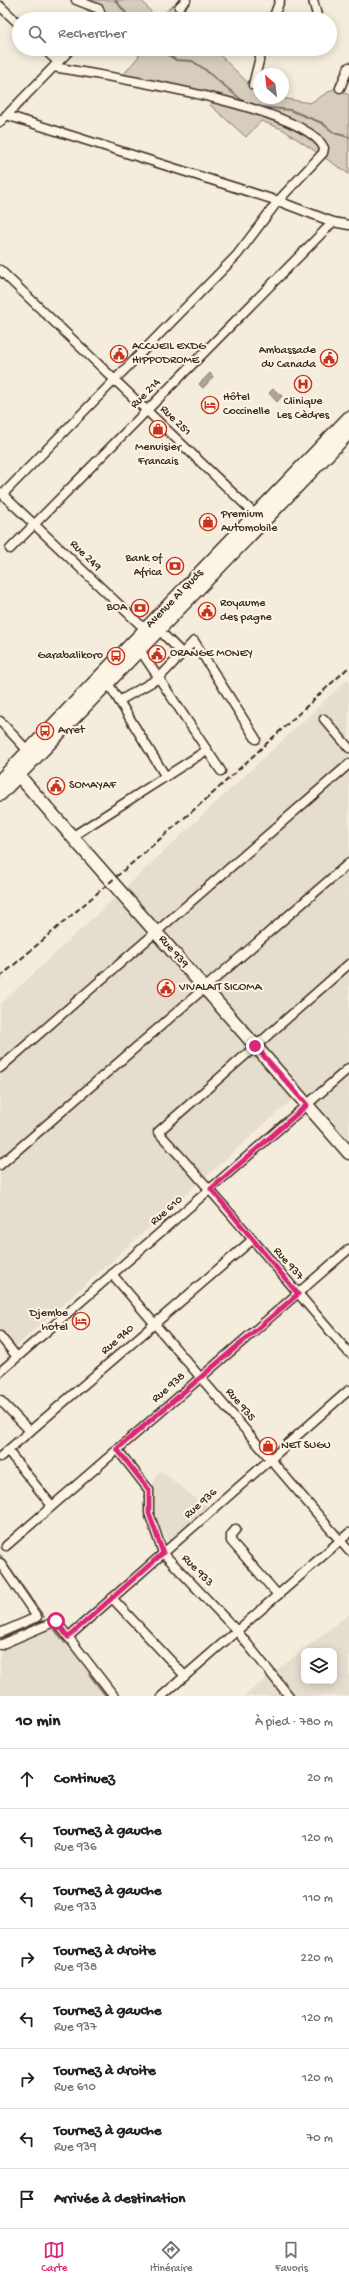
<!DOCTYPE html>
<html lang="fr">
<meta charset="utf-8">
<style>
:root{--surface:#fff;--page:#f6f6f6;--text:#222;--muted:#767676;--line:#e0e0e0;--accent:#db2777}
body{margin:0;font-family:"Gochi Hand",sans-serif;background:var(--page);color:var(--text)}
.controls{position:absolute;right:12px;bottom:12px;display:grid;overflow:hidden;border-radius:8px;box-shadow:0 2px 10px #0003}
.controls button{width:36px;height:36px;display:grid;place-items:center;padding:0;border:0;border-bottom:1px solid var(--line);background:var(--surface);color:var(--text);font:20px sans-serif}
.compass{position:absolute;left:253px;top:68px;width:36px;height:36px;border-radius:50%;background:var(--surface);box-shadow:0 2px 10px #0003;rotate:332deg}
.stop{position:absolute;width:12px;height:12px;margin:-9px;border:3px solid #db2777;border-radius:50%;background:#fff}
.stop.end{background:#db2777;border-color:#fff;box-shadow:0 1px 4px #0008}
.list{margin:0;padding:0;list-style:none}
h2{display:flex;justify-content:space-between;align-items:center;height:52px;margin:0;padding:0 16px;font-size:17px}
h2 small{font-size:13px;font-weight:400;color:var(--muted)}
.list li{display:grid;grid-template-columns:26px 1fr auto;gap:12px;align-items:center;box-sizing:border-box;height:60px;padding:0 16px;border-top:1px solid var(--line)}
.list b{display:block;font-size:15px;white-space:nowrap}
.list p{margin:0;font-size:13px;white-space:nowrap;color:var(--muted)}
.list em{font-size:13px;font-style:normal;color:var(--muted)}
.icon{flex:none;width:22px;height:22px;fill:none;stroke:currentColor;stroke-width:2;stroke-linecap:round;stroke-linejoin:round}
.map{position:relative;flex:none;width:349px;height:1696px;overflow:hidden}
.search{position:absolute;background:var(--surface);box-shadow:0 2px 10px #0003;left:12px;right:12px;top:12px;height:44px;display:flex;align-items:center;gap:10px;box-sizing:border-box;padding:0 14px;border-radius:22px;color:var(--muted);font-size:15px}
.sheet{height:532px;background:var(--surface)}
nav{display:flex;justify-content:space-around;align-items:center;box-sizing:border-box;height:56px;border-top:1px solid var(--line);background:var(--surface);font-size:11px;color:var(--muted)}
nav a{display:grid;justify-items:center;gap:2px}
nav .on{color:var(--accent)}
.map>svg:first-child{display:block}
</style>
<div class="map">
<svg width="349" height="1696" viewBox="0 0 349 1696">
<rect width="100%" height="100%" fill="#f4eddd"/>
<filter id="ink" filterUnits="userSpaceOnUse"><feTurbulence type="fractalNoise" baseFrequency=".025" numOctaves="2"/><feDisplacementMap in="SourceGraphic" scale="8" xChannelSelector="R" yChannelSelector="G"/><feConvolveMatrix kernelMatrix="1 2 1 2 8 2 1 2 1" color-interpolation-filters="sRGB"/></filter>
<g filter="url(#ink)">
<g fill="#e5ddce" fill-rule="evenodd">
<path d="M 349,678 L 349,1141 L 304,1089 L 14,1348 L 0,1331 L 0,1005 Z"/>
<path d="M 160,1470 L 204,1505 L 221,1508 L 176,1549 L 159,1528 L 152,1485 Z"/>
<path d="M 349,1614 L 349,1696 L 244,1696 ZM 304,1651 L 334,1651 L 334,1681 L 304,1681 Z"/>
<path d="M 54,1623 L 110,1696 L 0,1696 L 0,1647 Z"/>
</g>
<g fill="#d6cdbd" stroke="#887c6e">
<path d="M 90,0 L 141,0 L 157,19 L 108,19 L 86,10 Z"/>
<path d="M 173,5 L 185,19 L 158,19 Z"/>
<path d="M 135,49 L 214,49 L 250,85 L 259,89 L 259,98 L 281,98 L 310,103 L 335,88 L 349,95 L 349,174 L 282,129 L 261,121 L 246,137 L 209,104 L 213,99 L 124,76 L 124,74 L 139,56 Z"/>
</g>
<g fill="#b0a596" stroke="#817466">
<path d="M 210,373 L 213,377 L 203,388 L 199,384 Z"/>
<path d="M 273,389 L 282,396 L 277,402 L 269,393 Z"/>
</g>
<g fill="none" stroke-linecap="round" stroke-linejoin="round">
<g stroke="#817466" stroke-width="2">
<path d="M 115,0 L 131,19"/>
<path d="M 160,49 L 176,60 L 192,61 L 203,68 L 244,102 L 261,107 L 290,110 L 322,123 L 334,133 L 349,137"/>
<path d="M 0,1555 L 44,1617"/>
<path d="M 52,1626 L 65,1643"/>
<path d="M 5,1638 L 44,1621"/>
<path d="M 89,1674 L 106,1696"/>
</g>
<defs>
<g id="minor">
<path d="M 76,0 L 99,9 L 101,15 L 101,19"/>
<path d="M 313,0 L 318,19"/>
<path d="M 0,6 L 19,24"/>
<path d="M 179,7 L 186,0"/>
<path d="M 273,19 L 280,0"/>
<path d="M 44,49 L 58,62"/>
<path d="M 253,85 L 262,49"/>
<path d="M 340,88 L 349,67"/>
<path d="M 6,115 L 278,201 L 333,222 L 349,225"/>
<path d="M 0,122 L 71,49"/>
<path d="M 0,270 L 259,518"/>
<path d="M 0,492 L 149,633"/>
<path d="M 3,494 L 237,255 L 278,201 L 323,153 L 324,148 C 304,105 103,76 54,67"/>
<path d="M 10,549 L 333,222"/>
<path d="M 159,630 L 182,653"/>
<path d="M 140,650 L 221,771"/>
<path d="M 108,683 L 166,777"/>
<path d="M 119,701 L 159,678 L 194,641 L 256,739"/>
<path d="M 324,719 L 349,748"/>
<path d="M 0,721 L 29,752"/>
<path d="M 73,836 L 207,750"/>
<path d="M 349,964 L 158,1132 C 224,1203 285,1279 349,1353"/>
<path d="M 0,1068 L 349,764"/>
<path d="M 0,1165 L 349,863"/>
<path d="M 112,1274 L 349,1551"/>
<path d="M 0,1336 L 17,1357"/>
<path d="M 0,1372 L 349,1068"/>
<path d="M 0,1400 L 30,1431"/>
<path d="M 117,1449 L 149,1490 L 149,1513 L 163,1553 L 237,1631 L 289,1696"/>
<path d="M 8,1451 L 52,1506"/>
<path d="M 0,1457 L 252,1240"/>
<path d="M 236,1529 L 231,1535 L 231,1541 L 278,1595"/>
<path d="M 6,1546 L 349,1249"/>
<path d="M 0,1563 L 37,1617 L 0,1633"/>
<path d="M 112,1598 L 185,1676"/>
<path d="M 68,1637 L 349,1390"/>
<path d="M 0,1645 L 56,1621 L 114,1696"/>
<path d="M 162,1696 L 349,1533"/>
</g>
<path id="secondary" d="M 13,769 L 349,1153"/>
<g id="primary">
<path d="M 0,781 L 349,418"/>
<path d="M 0,794 L 349,432"/>
</g>
</defs>
<use href="#minor" stroke="#3b2a1e" stroke-width="11"/>
<use href="#secondary" stroke="#3b2a1e" stroke-width="15"/>
<use href="#primary" stroke="#3b2a1e" stroke-width="16"/>
<use href="#minor" stroke="#fcf5e5" stroke-width="8"/>
<use href="#secondary" stroke="#fcf5e5" stroke-width="12"/>
<use href="#primary" stroke="#fcf5e5" stroke-width="13"/>
<path stroke="#3b2a1e" stroke-width="2" stroke-dasharray="6 3" stroke-linecap="butt" d="M 0,977 L 211,795 L 349,667"/>
</g>
</g>
<g fill="none" stroke-linecap="round" stroke-linejoin="round" filter="url(#ink)">
<path stroke="#db2777" stroke-width="5" d="M 56,1621 L 68,1637 L 163,1553 L 149,1513 L 149,1490 L 117,1449 L 298,1294 L 211,1189 L 307,1105 L 255,1046"/>
</g>
<defs>
<symbol id="civic-ring" viewBox="-11 -11 22 22"><circle r="9.5" fill="#fcf5e5" stroke="#c8321e" stroke-width="1.5"/><path d="M-.6-6.5H3V-4.5H.6V-3L4-1V1h2V6H-6V1h2V-1L-.6-3ZM-1.2 2.5V6h2.4V2.5Z" fill="#c8321e"/></symbol>
<symbol id="hospital-ring" viewBox="-11 -11 22 22"><circle r="9.5" fill="#fcf5e5" stroke="#c8321e" stroke-width="1.5"/><path d="M-5-5h3v3.5h4V-5h3V5h-3V1.5h-4V5h-3Z" fill="#c8321e"/></symbol>
<symbol id="hotel-ring" viewBox="-11 -11 22 22"><circle r="9.5" fill="#fcf5e5" stroke="#c8321e" stroke-width="1.5"/><path d="M-6-4.5h1.5V1H6V5H4.5V3h-9V5H-6ZM-4 0a1.8 1.8 0 1 1 3.6 0ZM.5 0V-2.5h3Q6-2.5 6 0Z" fill="#c8321e"/></symbol>
<symbol id="shop-ring" viewBox="-11 -11 22 22"><circle r="9.5" fill="#fcf5e5" stroke="#c8321e" stroke-width="1.5"/><path d="M-5-2.5h2.3a2.7 3.5 0 0 1 5.4 0H5L5.5 6h-11ZM-1.5-2.5h3a1.5 2.3 0 0 0-3 0Z" fill="#c8321e"/></symbol>
<symbol id="bank-ring" viewBox="-11 -11 22 22"><circle r="9.5" fill="#fcf5e5" stroke="#c8321e" stroke-width="1.5"/><path d="M-6-4H6V4H-6ZM0-2.3a2.3 2.3 0 1 0 0 4.6a2.3 2.3 0 1 0 0-4.6Z" fill="#c8321e"/></symbol>
<symbol id="bus-ring" viewBox="-11 -11 22 22"><circle r="9.5" fill="#fcf5e5" stroke="#c8321e" stroke-width="1.5"/><path d="M-5-6H5V4H4V6H2V4H-2V6H-4V4H-5ZM-3.5-4V0h7V-4ZM-3.5 1.2v1.5H-2V1.2ZM2 1.2v1.5H3.5V1.2Z" fill="#c8321e"/></symbol>
</defs>
<g fill-rule="evenodd">
<use href="#civic-ring" x="109" y="344" width="20" height="20"/>
<use href="#civic-ring" x="319" y="348" width="20" height="20"/>
<use href="#hospital-ring" x="293" y="374" width="20" height="20"/>
<use href="#hotel-ring" x="200" y="395" width="20" height="20"/>
<use href="#shop-ring" x="148" y="419" width="20" height="20"/>
<use href="#shop-ring" x="198" y="512" width="20" height="20"/>
<use href="#bank-ring" x="165" y="556" width="20" height="20"/>
<use href="#bank-ring" x="130" y="598" width="20" height="20"/>
<use href="#civic-ring" x="197" y="601" width="20" height="20"/>
<use href="#civic-ring" x="147" y="644" width="20" height="20"/>
<use href="#bus-ring" x="106" y="646" width="20" height="20"/>
<use href="#bus-ring" x="35" y="721" width="20" height="20"/>
<use href="#civic-ring" x="46" y="776" width="20" height="20"/>
<use href="#civic-ring" x="156" y="978" width="20" height="20"/>
<use href="#hotel-ring" x="71" y="1311" width="20" height="20"/>
<use href="#shop-ring" x="258" y="1436" width="20" height="20"/>
</g>
<g text-anchor="middle" dominant-baseline="central" stroke-width="4" stroke-linejoin="round" paint-order="stroke">
<g font-size="12" fill="#3b2a1e" stroke="#fcf5e5" text-anchor="start">
<text x="132" y="347">ACCUEIL EXDG<tspan x="132" dy="14">HIPPODROME</tspan></text>
<text x="316" y="351" text-anchor="end">Ambassade<tspan x="316" dy="14">du Canada</tspan></text>
<text x="223" y="398">Hôtel<tspan x="223" dy="14">Coccinelle</tspan></text>
<text x="303" y="402" text-anchor="middle">Clinique<tspan x="303" dy="14">Les Cèdres</tspan></text>
<text x="158" y="448" text-anchor="middle">Menuisier<tspan x="158" dy="14">Francais</tspan></text>
<text x="221" y="515">Premium<tspan x="221" dy="14">Automobile</tspan></text>
<text x="162" y="559" text-anchor="end">Bank of<tspan x="162" dy="14">Africa</tspan></text>
<text x="220" y="604">Royaume<tspan x="220" dy="14">des pagne</tspan></text>
<text x="127" y="608" text-anchor="end">BOA</text>
<text x="170" y="654">ORANGE MONEY</text>
<text x="103" y="656" text-anchor="end">Garabalikoro</text>
<text x="58" y="731">Arret</text>
<text x="69" y="786">SOMAYAF</text>
<text x="179" y="988">VIVALAIT SICOMA</text>
<text x="68" y="1314" text-anchor="end">Djembe<tspan x="68" dy="14">hotel</tspan></text>
<text x="281" y="1446">NET SUGU</text>
</g>
<g font-size="12" fill="#3b2a1e" stroke="#fcf5e5">
<text transform="translate(146 394) rotate(-45)">Rue 214</text>
<text transform="translate(175 421) rotate(44)">Rue 251</text>
<text transform="translate(85 556) rotate(44)">Rue 249</text>
<text transform="translate(175 599) rotate(-46)">Avenue Al Quds</text>
<text transform="translate(173 952) rotate(49)">Rue 939</text>
<text transform="translate(167 1211) rotate(-41)">Rue 610</text>
<text transform="translate(288 1264) rotate(49)">Rue 937</text>
<text transform="translate(118 1340) rotate(-41)">Rue 940</text>
<text transform="translate(169 1388) rotate(-41)">Rue 938</text>
<text transform="translate(240 1405) rotate(50)">Rue 935</text>
<text transform="translate(201 1504) rotate(-41)">Rue 936</text>
<text transform="translate(197 1571) rotate(46)">Rue 933</text>
</g>
</g>
</svg>
<div class="controls">
<button><svg class="icon" aria-label="layers" viewBox="0 0 24 24"><path d="M12 4l9 5-9 5-9-5zM3 14l9 5 9-5"/></svg></button>
</div>
<svg class="compass" viewBox="-18 -18 36 36"><path d="M0-13l5 13h-10z" fill="#e53935"/><path d="M0 13l5-13h-10z" fill="#767676"/></svg>
<div class="stop" style="left:56px;top:1621px"></div>
<div class="stop end" style="left:255px;top:1046px"></div>
<div class="search"><svg class="icon" aria-label="search" viewBox="0 0 24 24"><circle cx="10" cy="10" r="6"/><path d="M15 15l6 6"/></svg>Rechercher</div>
</div>
<section class="sheet">
<h2>10 min<small>À pied · 780 m</small></h2>
<ul class="list">
<li><svg class="icon" aria-label="ahead" viewBox="0 0 24 24"><path d="M12 20V5M6 11l6-6 6 6"/></svg><div><b>Continuez</b></div><em>20 m</em></li>
<li><svg class="icon" aria-label="left" viewBox="0 0 24 24"><path d="M17 20v-9H6M10 6l-5 5 5 5"/></svg><div><b>Tournez à gauche</b><p>Rue 936</p></div><em>120 m</em></li>
<li><svg class="icon" aria-label="left" viewBox="0 0 24 24"><path d="M17 20v-9H6M10 6l-5 5 5 5"/></svg><div><b>Tournez à gauche</b><p>Rue 933</p></div><em>110 m</em></li>
<li><svg class="icon" aria-label="right" viewBox="0 0 24 24"><path d="M7 20v-9h11M14 6l5 5-5 5"/></svg><div><b>Tournez à droite</b><p>Rue 938</p></div><em>220 m</em></li>
<li><svg class="icon" aria-label="left" viewBox="0 0 24 24"><path d="M17 20v-9H6M10 6l-5 5 5 5"/></svg><div><b>Tournez à gauche</b><p>Rue 937</p></div><em>120 m</em></li>
<li><svg class="icon" aria-label="right" viewBox="0 0 24 24"><path d="M7 20v-9h11M14 6l5 5-5 5"/></svg><div><b>Tournez à droite</b><p>Rue 610</p></div><em>120 m</em></li>
<li><svg class="icon" aria-label="left" viewBox="0 0 24 24"><path d="M17 20v-9H6M10 6l-5 5 5 5"/></svg><div><b>Tournez à gauche</b><p>Rue 939</p></div><em>70 m</em></li>
<li><svg class="icon" aria-label="arrive" viewBox="0 0 24 24"><path d="M6 21V4h12l-3 4 3 4H6"/></svg><div><b>Arrivée à destination</b></div></li>
</ul>
</section>
<nav>
<a class="on"><svg class="icon" aria-label="map" viewBox="0 0 24 24"><path d="M3 6l6-2 6 2 6-2v14l-6 2-6-2-6 2zM9 4v14M15 6v14"/></svg>Carte</a>
<a><svg class="icon" aria-label="directions" viewBox="0 0 24 24"><path d="M12 3l9 9-9 9-9-9zM9 14v-3h6M13 9l2 2-2 2"/></svg>Itinéraire</a>
<a><svg class="icon" aria-label="saved" viewBox="0 0 24 24"><path d="M7 4h10v16l-5-4-5 4z"/></svg>Favoris</a>
</nav>
